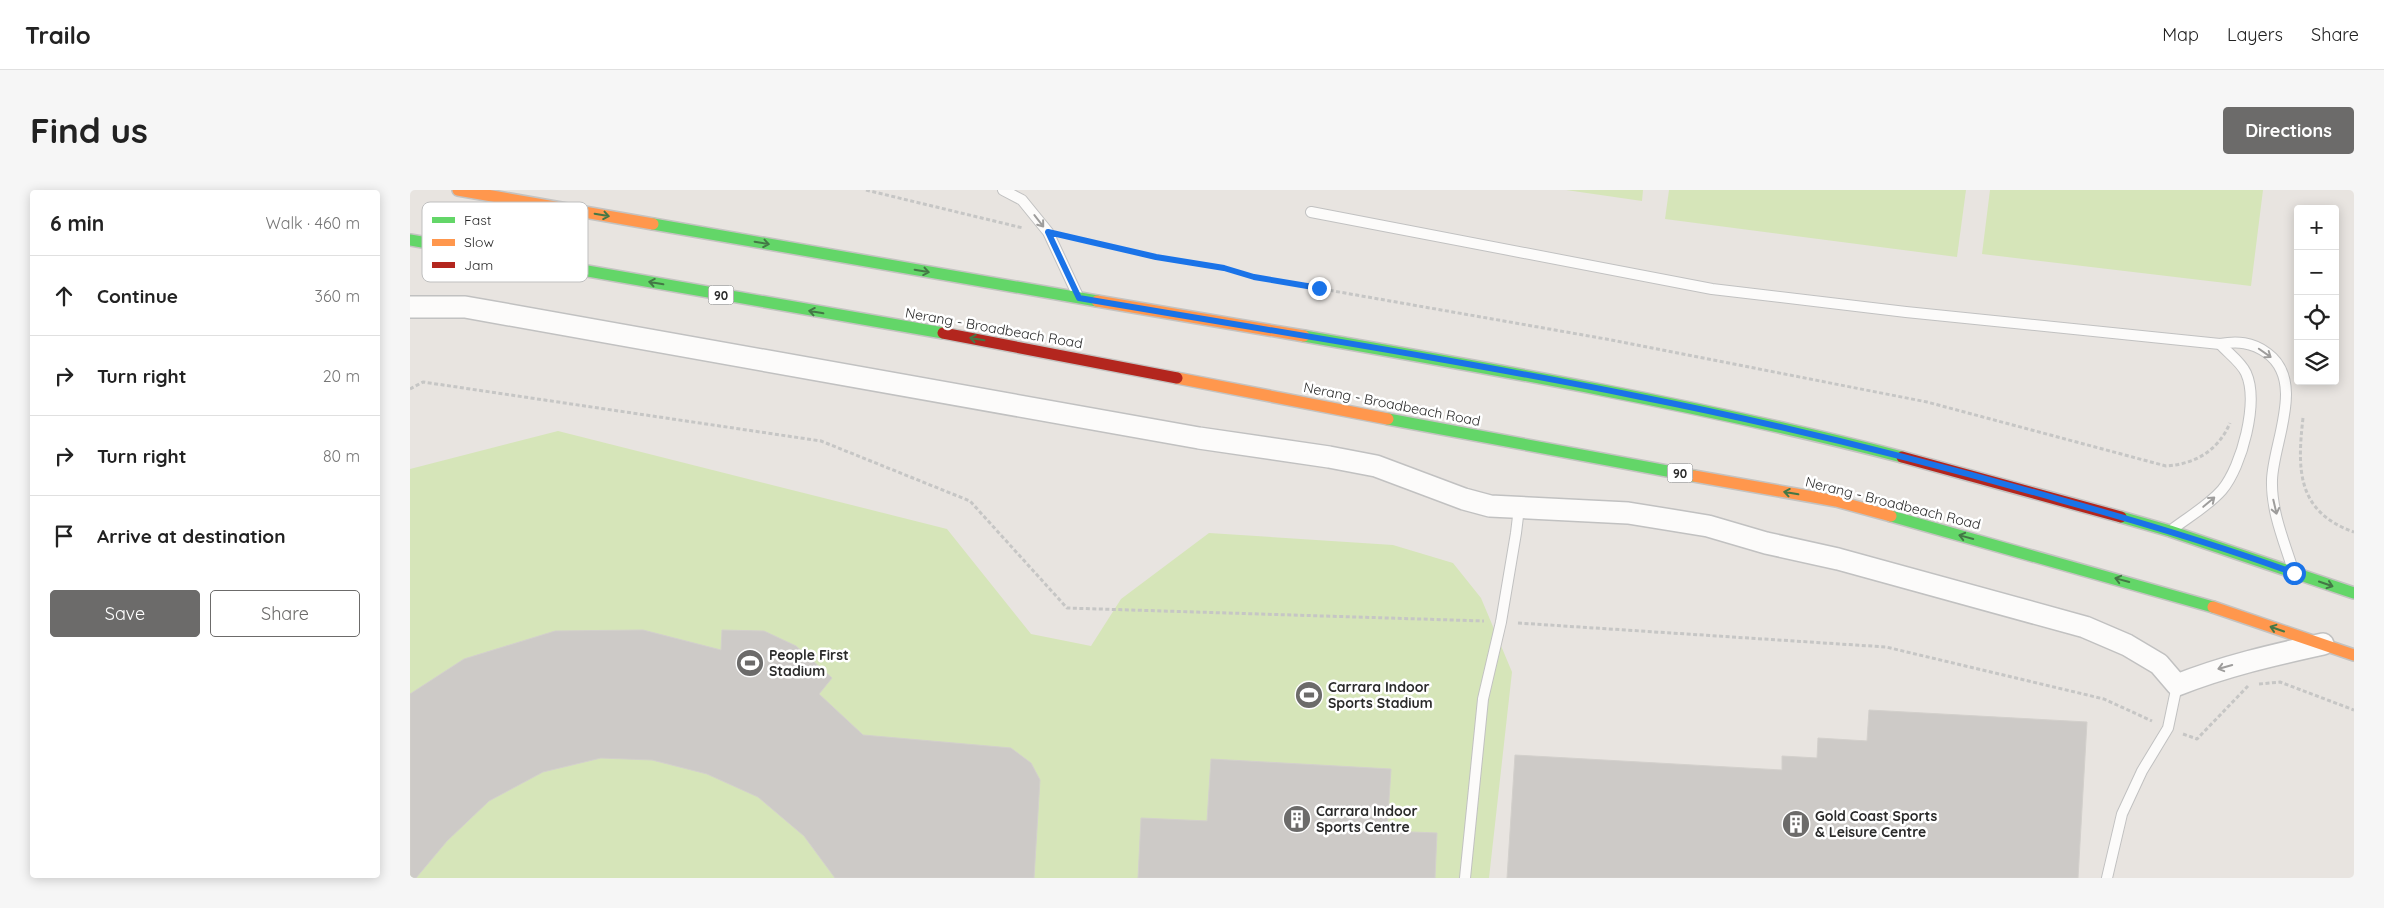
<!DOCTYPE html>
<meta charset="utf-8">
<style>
:root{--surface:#fff;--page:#f6f6f6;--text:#222;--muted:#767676;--line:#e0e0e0;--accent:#6c6b6a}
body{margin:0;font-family:Quicksand,sans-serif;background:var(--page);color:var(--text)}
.controls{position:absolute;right:15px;top:15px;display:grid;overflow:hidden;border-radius:5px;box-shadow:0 2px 12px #0003}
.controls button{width:45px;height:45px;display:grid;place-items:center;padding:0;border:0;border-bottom:1px solid var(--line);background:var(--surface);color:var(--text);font:25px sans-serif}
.stop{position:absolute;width:15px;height:15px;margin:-11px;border:4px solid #1a73e8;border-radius:50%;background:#fff}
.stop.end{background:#1a73e8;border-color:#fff;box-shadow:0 1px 5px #0008}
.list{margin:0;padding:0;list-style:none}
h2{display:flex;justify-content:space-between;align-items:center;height:65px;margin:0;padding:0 20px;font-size:21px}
h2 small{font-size:16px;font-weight:400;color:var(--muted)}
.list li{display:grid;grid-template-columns:32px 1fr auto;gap:15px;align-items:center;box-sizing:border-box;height:80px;padding:0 20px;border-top:1px solid var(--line)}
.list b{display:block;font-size:19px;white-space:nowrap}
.list em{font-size:16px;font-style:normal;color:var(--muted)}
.actions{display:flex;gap:10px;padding:15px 20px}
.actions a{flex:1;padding:11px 0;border:1px solid var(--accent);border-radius:5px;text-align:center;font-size:18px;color:var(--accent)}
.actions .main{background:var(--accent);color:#fff}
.icon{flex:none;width:28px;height:28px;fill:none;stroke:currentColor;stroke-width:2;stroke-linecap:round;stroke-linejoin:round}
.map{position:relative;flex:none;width:1944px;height:688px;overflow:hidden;border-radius:5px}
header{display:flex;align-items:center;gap:30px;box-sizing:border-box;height:70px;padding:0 25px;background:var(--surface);border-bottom:1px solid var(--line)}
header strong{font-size:24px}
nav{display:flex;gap:28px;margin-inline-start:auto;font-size:18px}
.intro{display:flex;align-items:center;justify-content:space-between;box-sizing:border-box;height:120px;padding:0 30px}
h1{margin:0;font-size:35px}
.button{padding:12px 22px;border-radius:5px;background:var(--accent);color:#fff;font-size:18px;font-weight:700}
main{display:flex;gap:30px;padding:0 30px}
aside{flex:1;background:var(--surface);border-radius:5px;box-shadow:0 2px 12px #0003}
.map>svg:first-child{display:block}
</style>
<header>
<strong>Trailo</strong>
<nav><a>Map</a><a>Layers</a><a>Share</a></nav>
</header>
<div class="intro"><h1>Find us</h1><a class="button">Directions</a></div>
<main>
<aside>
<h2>6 min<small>Walk · 460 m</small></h2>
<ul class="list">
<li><svg class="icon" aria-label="ahead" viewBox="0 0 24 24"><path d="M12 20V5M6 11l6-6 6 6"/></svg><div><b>Continue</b></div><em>360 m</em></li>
<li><svg class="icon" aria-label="right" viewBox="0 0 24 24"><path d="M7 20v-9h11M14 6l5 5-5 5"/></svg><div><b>Turn right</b></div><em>20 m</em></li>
<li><svg class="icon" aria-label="right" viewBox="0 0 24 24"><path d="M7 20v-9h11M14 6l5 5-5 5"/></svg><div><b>Turn right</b></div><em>80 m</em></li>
<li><svg class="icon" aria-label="arrive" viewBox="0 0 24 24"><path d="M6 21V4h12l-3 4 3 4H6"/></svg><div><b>Arrive at destination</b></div></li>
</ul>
<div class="actions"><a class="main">Save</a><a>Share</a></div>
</aside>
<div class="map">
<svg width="1944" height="688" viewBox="0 0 1944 688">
<rect width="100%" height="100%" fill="#e8e4e0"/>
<g fill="#d6e5b9">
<path d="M 1156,0 L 1233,0 L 1232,11 Z"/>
<path d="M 1259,0 L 1556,0 L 1547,67 L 1255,29 Z"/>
<path d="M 1580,0 L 1853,0 L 1841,96 L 1572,64 Z"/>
<path d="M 148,241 L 537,339 L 621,444 L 681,456 L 711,409 L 799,343 L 983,355 L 1043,373 L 1071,408 L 1102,482 L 1079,688 L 0,688 L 0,279 Z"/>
</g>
<g fill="#cdcac7" stroke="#d3d0cc">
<path d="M 233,440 L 311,460 L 312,440 L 354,441 L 386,456 L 422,488 L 409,504 L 453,545 L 601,558 L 621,573 L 630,590 L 624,688 L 425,688 L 394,646 L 348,607 L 297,584 L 242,570 L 191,568 L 133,582 L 79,611 L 37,651 L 6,688 L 0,688 L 0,504 L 54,469 L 145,441 Z"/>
<path d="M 1459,520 L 1677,532 L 1668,688 L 1097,688 L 1105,565 L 1372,580 L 1372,566 L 1407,568 L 1408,548 L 1457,551 Z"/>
<path d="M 801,569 L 981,579 L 977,641 L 1027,643 L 1025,688 L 728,688 L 731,628 L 797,631 Z"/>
</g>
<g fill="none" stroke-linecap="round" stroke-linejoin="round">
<defs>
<g id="lane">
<path d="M 593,0 L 612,10 L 638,42 L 667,104"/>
<path d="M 901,22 L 1302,99 L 1496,122 L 1810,154 C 1827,151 1842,152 1857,163 C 1896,191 1863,253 1862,290 C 1861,321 1874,351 1883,380"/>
<path d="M 1764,338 C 1780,326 1799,315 1812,300 C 1832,276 1849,212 1836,183 C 1831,172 1818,163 1810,154"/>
<path d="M 1055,688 L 1073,509 L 1091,432 L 1106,343 L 1109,318"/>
<path d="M 1697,688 L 1712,624 L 1732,581 L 1758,538 L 1767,495"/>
</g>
<path id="street" d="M 0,117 L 55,117 L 789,248 L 919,267 L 966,276 L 1054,309 L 1080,316 L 1218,323 L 1298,336 L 1356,353 L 1428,369 L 1675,437 L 1717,455 L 1749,474 L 1767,495 C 1815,476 1863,465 1913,454"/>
<g id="fast">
<path d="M 243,34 L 687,111"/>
<path d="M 0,50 L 533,143"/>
<path d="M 894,146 C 1095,181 1295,216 1492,267"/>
<path d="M 978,229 L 1284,286"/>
<path d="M 1481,326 L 1803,417"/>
<path d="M 1711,327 L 1760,341 L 1944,403"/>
</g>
<g id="slow">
<path d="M 48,0 L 243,34"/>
<path d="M 687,111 L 894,146"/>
<path d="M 767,188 L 978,229"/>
<path d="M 1284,286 L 1426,311 L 1481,326"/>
<path d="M 1803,417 L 1944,465"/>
</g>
<g id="jam">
<path d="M 533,143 L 767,188"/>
<path d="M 1492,267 L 1711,327"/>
</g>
</defs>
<use href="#lane" stroke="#c1c1c1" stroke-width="12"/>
<use href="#street" stroke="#c1c1c1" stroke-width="24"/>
<use href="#fast" stroke="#c4c3c1" stroke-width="14"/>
<use href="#slow" stroke="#c4c3c1" stroke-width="14"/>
<use href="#jam" stroke="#c4c3c1" stroke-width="14"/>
<g stroke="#c6c6c5" stroke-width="3" stroke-dasharray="4 2.5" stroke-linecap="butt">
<path d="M 456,0 L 613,38"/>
<path d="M 659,46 L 746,67 L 814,78 L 844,87 L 1196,149 L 1517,212 L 1756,276 C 1785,274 1808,261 1820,233"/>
<path d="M 0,199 L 13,192 L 411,251 L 560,311 L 657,418 L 1074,431"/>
<path d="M 1893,228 C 1887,280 1887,322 1944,342"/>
<path d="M 1108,433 L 1476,457 L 1694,509 L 1742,531"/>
<path d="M 1849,494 L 1870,492 L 1944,520"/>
<path d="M 1773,544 L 1787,549 L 1838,496"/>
</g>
<use href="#lane" stroke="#fcfbfa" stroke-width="10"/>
<use href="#street" stroke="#fcfbfa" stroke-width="21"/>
<use href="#fast" stroke="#63d668" stroke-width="11"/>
<use href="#slow" stroke="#ff974d" stroke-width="11"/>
<use href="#jam" stroke="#b3261e" stroke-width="11"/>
</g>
<defs><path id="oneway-shaft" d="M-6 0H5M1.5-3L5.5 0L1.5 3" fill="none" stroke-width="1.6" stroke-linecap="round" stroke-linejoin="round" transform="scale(1.25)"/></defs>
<g stroke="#447746">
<use href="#oneway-shaft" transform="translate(192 25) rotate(10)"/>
<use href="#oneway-shaft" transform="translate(352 53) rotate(10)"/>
<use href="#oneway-shaft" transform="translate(512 81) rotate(10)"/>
<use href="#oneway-shaft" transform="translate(246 93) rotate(-170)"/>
<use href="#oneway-shaft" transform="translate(406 122) rotate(-170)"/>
<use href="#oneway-shaft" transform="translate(567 149) rotate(-170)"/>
<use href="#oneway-shaft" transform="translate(1381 303) rotate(-170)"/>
<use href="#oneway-shaft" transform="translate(1556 347) rotate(-165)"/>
<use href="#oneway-shaft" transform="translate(1712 390) rotate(-165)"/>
<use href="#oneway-shaft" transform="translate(1916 394) rotate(19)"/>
<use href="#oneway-shaft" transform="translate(1867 439) rotate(-161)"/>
</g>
<g stroke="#9e9d9c">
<use href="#oneway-shaft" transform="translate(629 31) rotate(52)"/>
<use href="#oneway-shaft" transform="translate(1855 163) rotate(35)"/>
<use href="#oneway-shaft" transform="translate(1799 312) rotate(-40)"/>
<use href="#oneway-shaft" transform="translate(1865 317) rotate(77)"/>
<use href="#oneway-shaft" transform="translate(1815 477) rotate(164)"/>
</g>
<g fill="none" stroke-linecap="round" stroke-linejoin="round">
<path stroke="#1a73e8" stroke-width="6" d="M 909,98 L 844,87 L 814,78 L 746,67 L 638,42 L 669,108 C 856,140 1044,169 1231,207 C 1372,235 1512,270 1651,310 C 1730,332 1808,355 1884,383"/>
</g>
<defs>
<symbol id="stadium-disc" viewBox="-11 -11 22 22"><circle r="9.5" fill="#6c6b6a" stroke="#fff"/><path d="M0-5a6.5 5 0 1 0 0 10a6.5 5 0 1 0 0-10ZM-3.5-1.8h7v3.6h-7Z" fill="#fff"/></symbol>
<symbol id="building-disc" viewBox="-11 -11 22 22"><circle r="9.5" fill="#6c6b6a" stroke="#fff"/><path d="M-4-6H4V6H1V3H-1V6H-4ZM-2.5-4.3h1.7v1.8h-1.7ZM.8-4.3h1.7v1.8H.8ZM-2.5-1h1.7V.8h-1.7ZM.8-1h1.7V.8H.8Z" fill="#fff"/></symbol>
</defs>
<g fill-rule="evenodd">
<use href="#stadium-disc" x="324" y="457" width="32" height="32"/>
<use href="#stadium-disc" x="883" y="489" width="32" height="32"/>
<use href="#building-disc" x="871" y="613" width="32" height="32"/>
<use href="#building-disc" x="1370" y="618" width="32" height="32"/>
</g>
<g text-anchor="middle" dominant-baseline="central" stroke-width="5" stroke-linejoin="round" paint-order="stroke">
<g fill="#fff" stroke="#6a6a6a" stroke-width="1">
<rect x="298.5" y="95.5" width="25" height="19" rx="4"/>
<rect x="1257.5" y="273.5" width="25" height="19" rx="4"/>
</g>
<g font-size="12" font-weight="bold" fill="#2a2a2a">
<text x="311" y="105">90</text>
<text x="1270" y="283">90</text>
</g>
<g font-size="14" fill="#2a2a2a" stroke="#fff">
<text transform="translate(584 138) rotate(10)">Nerang - Broadbeach Road</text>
<text transform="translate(982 214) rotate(11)">Nerang - Broadbeach Road</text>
<text transform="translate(1483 313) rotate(14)">Nerang - Broadbeach Road</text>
</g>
<g font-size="14" font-weight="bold" fill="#2a2a2a" stroke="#fff" text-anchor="start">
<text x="359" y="465">People First<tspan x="359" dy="16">Stadium</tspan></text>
<text x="918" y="497">Carrara Indoor<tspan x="918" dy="16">Sports Stadium</tspan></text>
<text x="906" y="621">Carrara Indoor<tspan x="906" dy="16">Sports Centre</tspan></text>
<text x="1405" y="626">Gold Coast Sports<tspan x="1405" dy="16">&amp; Leisure Centre</tspan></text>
</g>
</g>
<rect x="12" y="12" width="166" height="80" rx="8" fill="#fff" stroke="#bfbfbf" stroke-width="1"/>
<rect x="22" y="27" width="23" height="6" fill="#63d668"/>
<rect x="22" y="49" width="23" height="7" fill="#ff974d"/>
<rect x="22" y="72" width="23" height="6" fill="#b3261e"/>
<g font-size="14" fill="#2a2a2a">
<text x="54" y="35">Fast</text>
<text x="54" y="57">Slow</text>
<text x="54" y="80">Jam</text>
</g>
</svg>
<div class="controls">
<button>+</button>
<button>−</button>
<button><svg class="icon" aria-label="locate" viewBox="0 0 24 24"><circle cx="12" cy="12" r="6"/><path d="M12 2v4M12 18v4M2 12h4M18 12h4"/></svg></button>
<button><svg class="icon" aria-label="layers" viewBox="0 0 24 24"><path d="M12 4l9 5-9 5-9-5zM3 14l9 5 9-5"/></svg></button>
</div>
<div class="stop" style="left:1884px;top:383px"></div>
<div class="stop end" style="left:909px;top:98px"></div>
</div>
</main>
